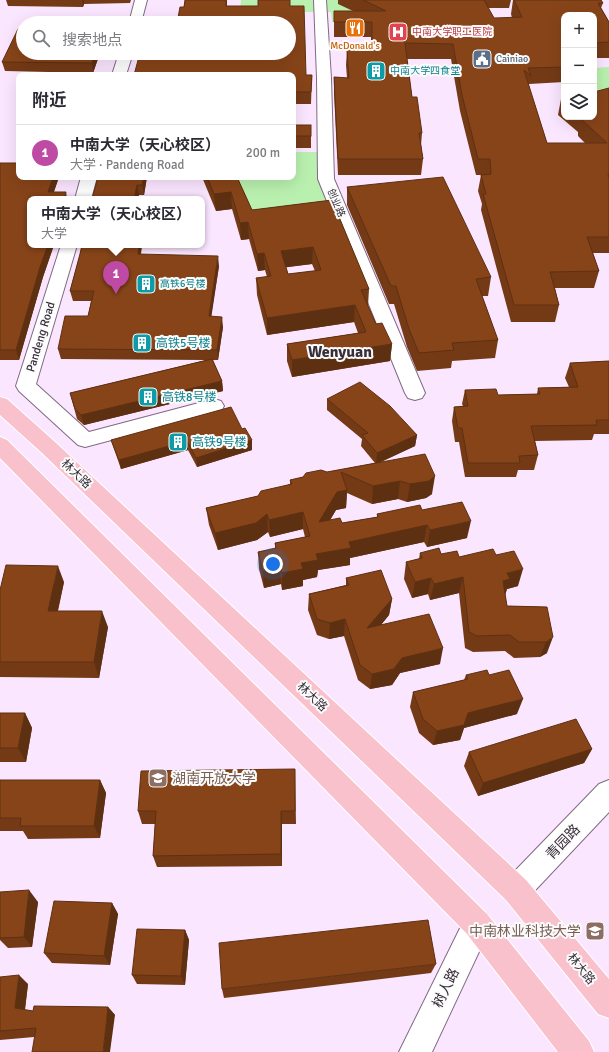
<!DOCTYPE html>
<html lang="zh">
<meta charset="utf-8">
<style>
:root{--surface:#fff;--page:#f2f2f3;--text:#2b2b33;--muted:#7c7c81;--line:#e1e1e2;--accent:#be4aa4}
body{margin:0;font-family:Signika,"Noto Sans SC",sans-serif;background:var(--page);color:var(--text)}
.controls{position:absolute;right:12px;top:12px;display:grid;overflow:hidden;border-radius:8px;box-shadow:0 4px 16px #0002}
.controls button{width:36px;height:36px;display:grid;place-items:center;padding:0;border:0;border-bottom:1px solid var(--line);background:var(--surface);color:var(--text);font:20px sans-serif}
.you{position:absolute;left:273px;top:564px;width:14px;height:14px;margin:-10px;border:3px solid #fff;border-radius:50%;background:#1a73e8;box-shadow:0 0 0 6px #1a73e833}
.badge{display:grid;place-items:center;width:26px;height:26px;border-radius:50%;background:var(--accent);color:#fff;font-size:13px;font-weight:700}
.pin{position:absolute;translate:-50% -33px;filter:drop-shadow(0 1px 2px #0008)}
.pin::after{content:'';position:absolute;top:21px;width:14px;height:12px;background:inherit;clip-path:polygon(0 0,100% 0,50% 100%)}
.popup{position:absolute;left:27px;top:196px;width:178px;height:52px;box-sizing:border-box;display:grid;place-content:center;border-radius:8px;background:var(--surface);filter:drop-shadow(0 1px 3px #0005);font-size:13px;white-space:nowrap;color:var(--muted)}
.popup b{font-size:15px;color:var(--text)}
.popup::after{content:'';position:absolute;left:50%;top:100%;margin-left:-8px;border:8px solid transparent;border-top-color:var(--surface)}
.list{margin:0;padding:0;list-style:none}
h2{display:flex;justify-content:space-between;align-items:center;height:52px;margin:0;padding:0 16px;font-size:17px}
h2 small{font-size:13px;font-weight:400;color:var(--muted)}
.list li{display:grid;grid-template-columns:26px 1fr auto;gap:12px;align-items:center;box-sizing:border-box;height:56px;padding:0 16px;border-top:1px solid var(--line)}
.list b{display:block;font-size:15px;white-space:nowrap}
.list p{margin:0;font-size:13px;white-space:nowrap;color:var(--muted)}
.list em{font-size:13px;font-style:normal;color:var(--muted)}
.icon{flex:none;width:22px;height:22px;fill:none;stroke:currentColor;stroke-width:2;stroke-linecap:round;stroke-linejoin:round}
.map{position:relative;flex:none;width:609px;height:1052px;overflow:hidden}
.search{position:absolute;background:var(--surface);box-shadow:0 4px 16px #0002;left:16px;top:16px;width:280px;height:44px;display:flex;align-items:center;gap:10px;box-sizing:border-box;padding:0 14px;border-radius:22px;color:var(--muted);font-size:15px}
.panel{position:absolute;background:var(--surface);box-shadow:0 4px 16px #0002;left:16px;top:72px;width:280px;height:108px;border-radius:8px}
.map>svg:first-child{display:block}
</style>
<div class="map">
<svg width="609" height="1052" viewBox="0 0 609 1052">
<rect width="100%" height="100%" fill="#fbe6ff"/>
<g fill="#b9f0af">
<path d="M 241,0 L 376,0 L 370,22 L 332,22 L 331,12 L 240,12 Z"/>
<path d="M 609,67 L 609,90 L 594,93 L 594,68 Z"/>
<path d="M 293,152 L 319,152 L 333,208 L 252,219 L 234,177 L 293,177 Z"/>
</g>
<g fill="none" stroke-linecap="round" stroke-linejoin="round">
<defs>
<g id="minor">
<path d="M 135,0 L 147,0 L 141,23 L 129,23 Z"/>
<path d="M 314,0 L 326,0 L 331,78 L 334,179 L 425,393 L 422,398 L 415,400 L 408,398 L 405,393 L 318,179 L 317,78 Z"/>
<path d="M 119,53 L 133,53 L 126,75 L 112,75 Z"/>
<path d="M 81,177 L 97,177 L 91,199 L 75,199 Z"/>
<path d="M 61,245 L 77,245 L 36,384 L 89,432 L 214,399 L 221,401 L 224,406 L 221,411 L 85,447 L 78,445 L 19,391 L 16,386 Z"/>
<path d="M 609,780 L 609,812 L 526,900 L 516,904 L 506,900 L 502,890 L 506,880 L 599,784 Z"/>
<path d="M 477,909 L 487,914 L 492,924 L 432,1052 L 399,1052 L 467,914 Z"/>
</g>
<g id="major">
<path d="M 0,397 L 7,399 L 55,442 L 526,880 L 609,979 L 609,1018 L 598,1014 L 506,900 L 41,452 L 0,415 Z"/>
<path d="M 0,437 L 7,440 L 487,914 L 589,1041 L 594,1052 L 558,1052 L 467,934 L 0,458 Z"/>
</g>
</defs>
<use href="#minor" stroke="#806984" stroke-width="2"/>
<use href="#major" stroke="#fff" stroke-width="2"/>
<use href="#minor" fill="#fff" fill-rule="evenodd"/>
<use href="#major" fill="#f9c1cc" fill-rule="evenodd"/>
</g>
<g fill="#743a16" fill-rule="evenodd">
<path d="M 6,0 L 131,0 L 130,3 L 84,4 L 83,7 L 8,6 Z"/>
<path d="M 185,0 L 227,0 L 227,6 L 290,6 L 306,75 L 312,75 L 311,104 L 293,104 L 293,75 L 289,53 L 184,7 Z"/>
<path d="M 338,0 L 511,0 L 509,8 L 488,8 L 494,18 L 512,18 L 511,14 L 513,0 L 601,0 L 603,3 L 601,8 L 609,22 L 609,58 L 594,58 L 594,15 L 564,15 L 564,82 L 529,84 L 529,86 L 547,143 L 585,143 L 578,136 L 578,132 L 558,115 L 561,99 L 564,99 L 564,117 L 594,117 L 609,88 L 609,253 L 593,253 L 599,271 L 594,288 L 555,288 L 559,305 L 555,322 L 511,322 L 481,210 L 482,204 L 478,191 L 481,175 L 476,175 L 460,111 L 451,59 L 407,59 L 412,97 L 422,133 L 421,145 L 423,159 L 421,175 L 338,175 L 334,93 L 334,77 L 347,78 L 346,65 L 347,50 L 371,49 L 371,37 L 334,37 L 334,11 L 353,11 L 338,4 Z"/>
<path d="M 100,53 L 93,73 L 5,71 L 2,62 Z"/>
<rect x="293" y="125" width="18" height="23"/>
<path d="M 0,163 L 19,177 L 59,177 L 54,192 L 30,245 L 54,245 L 43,277 L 19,360 L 0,360 Z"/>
<path d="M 98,177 L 147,177 L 144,195 L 139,195 Z"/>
<path d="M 202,177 L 237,177 L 252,210 L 332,200 L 369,289 L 368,306 L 376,324 L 392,344 L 390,361 L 292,377 L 287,361 L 287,344 L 358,333 L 354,322 L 267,335 L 257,295 L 256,278 L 267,277 L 265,270 L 258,271 L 249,239 L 241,240 L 232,209 L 216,211 ZM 312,264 L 315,271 L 288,274 L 286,267 Z"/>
<path d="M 347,187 L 491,277 L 488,296 L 482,296 L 498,340 L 495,358 L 452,361 L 451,368 L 417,371 L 407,347 L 394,304 L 389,304 L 347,205 Z"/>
<path d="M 82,245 L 142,245 L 141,254 L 219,266 L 211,316 L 223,327 L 218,360 L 213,360 L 222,381 L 223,391 L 84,425 L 77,419 L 70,393 L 206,360 L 61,359 L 58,349 L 88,316 L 91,301 L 73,301 L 70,291 L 80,254 Z"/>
<path d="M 609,361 L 609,434 L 594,434 L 592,440 L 535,441 L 538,455 L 534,470 L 518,470 L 516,477 L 465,477 L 459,442 L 455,442 L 452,421 L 454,407 L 463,406 L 462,404 L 465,390 L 498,395 L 537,394 L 538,388 L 569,387 L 565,378 L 570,363 Z"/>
<path d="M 327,399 L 417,435 L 415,446 L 381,462 L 432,494 L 426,498 L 407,502 L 398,499 L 372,504 L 347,493 L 346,508 L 336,510 L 330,520 L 342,523 L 377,517 L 377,514 L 422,510 L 467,538 L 427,547 L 424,542 L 350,558 L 350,565 L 318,570 L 317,577 L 303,580 L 303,586 L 282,590 L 281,584 L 264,588 L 259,569 L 258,552 L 275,549 L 275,543 L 305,537 L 303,529 L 270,537 L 268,532 L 257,540 L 218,550 L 209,525 L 206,508 L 258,496 L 290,484 L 290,480 L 327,472 L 375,463 L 361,446 L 362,439 L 327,410 Z"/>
<path d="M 242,429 L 252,440 L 252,450 L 197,467 L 188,450 L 121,469 L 114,449 L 111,440 Z"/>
<path d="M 420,553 L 441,554 L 459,557 L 496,555 L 518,586 L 507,589 L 505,595 L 507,606 L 547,607 L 547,653 L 540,657 L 514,658 L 505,651 L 473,652 L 465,648 L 459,593 L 430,600 L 428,594 L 412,598 L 404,579 L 406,562 L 419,559 Z"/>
<path d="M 346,578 L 392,599 L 389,615 L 381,625 L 440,664 L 400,673 L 392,685 L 370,689 L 358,680 L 344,636 L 329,639 L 317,635 L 308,610 L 309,594 L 346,585 Z"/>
<path d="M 64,582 L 58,611 L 108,627 L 99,678 L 0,677 L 0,590 Z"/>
<path d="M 466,675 L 489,675 L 517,714 L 464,728 L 460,740 L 433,745 L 419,733 L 410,707 L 413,692 L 464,680 Z"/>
<path d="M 0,713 L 25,713 L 32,728 L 26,762 L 0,762 Z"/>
<path d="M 592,749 L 584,763 L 478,796 L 464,766 L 469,752 Z"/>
<path d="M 295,769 L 296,824 L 282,824 L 282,866 L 157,867 L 153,856 L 155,824 L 142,824 L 138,811 Z"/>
<path d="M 0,780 L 100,780 L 106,793 L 100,838 L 28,839 L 23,831 L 0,831 Z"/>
<path d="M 0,892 L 38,902 L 32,947 L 8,948 L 0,940 Z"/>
<path d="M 112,903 L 118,914 L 110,965 L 52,963 L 44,953 Z"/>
<path d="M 185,930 L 189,940 L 185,985 L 137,984 L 132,975 Z"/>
<path d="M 436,964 L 431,973 L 224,998 L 222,989 Z"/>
<path d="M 0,977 L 28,984 L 25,1010 L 33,1011 L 108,1007 L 115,1015 L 34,1037 L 0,1040 Z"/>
</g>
<g fill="#5e3012">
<path d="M 82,0 L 84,0 L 84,4 L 83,7 Z"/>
<path d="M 95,53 L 100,53 L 93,73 L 92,63 Z"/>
<path d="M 53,177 L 59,177 L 51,199 L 48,192 Z"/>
<path d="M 144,177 L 147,177 L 144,195 L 142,185 Z"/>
<path d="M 137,185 L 139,195 L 138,199 L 134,199 Z"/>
<path d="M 66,192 L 67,199 L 64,199 Z"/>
<path d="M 231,192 L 232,209 L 216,211 L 214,194 Z"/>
<path d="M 248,222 L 249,239 L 241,240 L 240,223 Z"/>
<path d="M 48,245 L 54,245 L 43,277 L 19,360 L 16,350 L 40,267 Z"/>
<path d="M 139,245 L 142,245 L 139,264 L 138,254 Z"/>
<path d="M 313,247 L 312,264 L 281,268 L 281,251 Z"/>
<path d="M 264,253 L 265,270 L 258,271 L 257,254 Z"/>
<path d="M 218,256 L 219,266 L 210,326 L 209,316 Z"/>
<path d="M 355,305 L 354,322 L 267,335 L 267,318 Z"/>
<path d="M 222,317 L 223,327 L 218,360 L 217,350 Z"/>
<path d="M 392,344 L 390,361 L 292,377 L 292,360 Z"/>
<path d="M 222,381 L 223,391 L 84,425 L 81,415 Z"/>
<path d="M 417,435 L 415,446 L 376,464 L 377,453 Z"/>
<path d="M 252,440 L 252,450 L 197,467 L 196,458 Z"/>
<path d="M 187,441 L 188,450 L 121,469 L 119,460 Z"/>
<path d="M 435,476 L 432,494 L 426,498 L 407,502 L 410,484 Z"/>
<path d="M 400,481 L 398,499 L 372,504 L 373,486 Z"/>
<path d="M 347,490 L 346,508 L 336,510 L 319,539 L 319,522 L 337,492 Z"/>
<path d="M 303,512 L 303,529 L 270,537 L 269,520 Z"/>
<path d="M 267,514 L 268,532 L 257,540 L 218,550 L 215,533 Z"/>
<path d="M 471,521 L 467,538 L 427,547 L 430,530 Z"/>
<path d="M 427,525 L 424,542 L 350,558 L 350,565 L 318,570 L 317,577 L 303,580 L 303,586 L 282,590 L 282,573 L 301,563 L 316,554 L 349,542 Z"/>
<path d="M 58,566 L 64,582 L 54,627 L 48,611 Z"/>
<path d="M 280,567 L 281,584 L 264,588 L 263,571 Z"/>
<path d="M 523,569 L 518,586 L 507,589 L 505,595 L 503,581 L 507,573 Z"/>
<path d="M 463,577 L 459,593 L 430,600 L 434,584 Z"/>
<path d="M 431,578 L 428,594 L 412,598 L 415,582 Z"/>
<path d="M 392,599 L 389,615 L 365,644 L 367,628 Z"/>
<path d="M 102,611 L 108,627 L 99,678 L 94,662 Z"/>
<path d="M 345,619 L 344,636 L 329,639 L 330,623 Z"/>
<path d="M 553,637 L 547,653 L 540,657 L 546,642 Z"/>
<path d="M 443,648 L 440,664 L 400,673 L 392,685 L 370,689 L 372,674 L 402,658 Z"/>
<path d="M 523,699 L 517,714 L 464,728 L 460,740 L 433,745 L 437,731 L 468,713 Z"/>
<path d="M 25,713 L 32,728 L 26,762 L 18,748 Z"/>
<path d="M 592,749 L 584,763 L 478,796 L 483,783 Z"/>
<path d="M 100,780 L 106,793 L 100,838 L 94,826 Z"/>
<path d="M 281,811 L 282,824 L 282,866 L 281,854 Z"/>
<path d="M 29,890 L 38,902 L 32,947 L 24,937 Z"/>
<path d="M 112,903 L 118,914 L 110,965 L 104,956 Z"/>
<path d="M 185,930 L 189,940 L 185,985 L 181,976 Z"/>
<path d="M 19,975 L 28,984 L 24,1016 L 15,1008 Z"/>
<path d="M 108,1007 L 115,1015 L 110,1052 L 103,1052 Z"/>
</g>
<g fill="#874419" stroke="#5e3012" fill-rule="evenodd">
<path d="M 185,0 L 226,0 L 226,6 L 258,6 L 258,0 L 290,0 L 290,6 L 304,6 L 306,75 L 312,75 L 311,92 L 293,92 L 293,75 L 134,75 L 140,53 L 289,53 L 289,23 L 177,23 L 180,7 L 184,7 Z"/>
<path d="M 363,0 L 484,0 L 494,18 L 522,17 L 514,0 L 601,0 L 603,3 L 598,3 L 609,22 L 609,42 L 594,43 L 594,15 L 564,15 L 564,67 L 528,68 L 531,76 L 524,70 L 547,143 L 607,143 L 582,120 L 586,119 L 583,117 L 594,117 L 594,92 L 609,88 L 609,174 L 608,174 L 609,178 L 609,237 L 587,237 L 599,271 L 550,272 L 559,305 L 514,305 L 483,194 L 486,194 L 481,175 L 491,174 L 490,159 L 478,159 L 462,95 L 453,44 L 405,43 L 412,97 L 417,97 L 422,133 L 419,133 L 423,159 L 338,159 L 334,77 L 349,78 L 347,50 L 372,49 L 372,22 L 334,22 L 334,11 L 386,11 Z"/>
<path d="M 18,29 L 23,29 L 23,53 L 95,53 L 92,63 L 2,62 Z"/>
<rect x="293" y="125" width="18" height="11"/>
<path d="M 0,163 L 19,163 L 19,177 L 53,177 L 48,192 L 66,192 L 64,199 L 30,199 L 30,245 L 48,245 L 40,267 L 16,350 L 0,350 Z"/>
<path d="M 98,177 L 144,177 L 142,185 L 137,185 L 134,199 L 92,199 Z"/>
<path d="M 207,177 L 237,177 L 252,210 L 332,200 L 369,289 L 361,290 L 376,324 L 382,323 L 392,344 L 292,360 L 287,344 L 366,332 L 355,305 L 267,318 L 256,278 L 271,276 L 264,253 L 257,254 L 248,222 L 240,223 L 231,192 L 214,194 ZM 313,247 L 321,270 L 288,274 L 281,251 Z"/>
<path d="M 443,177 L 491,277 L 476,279 L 498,340 L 452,343 L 454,350 L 419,353 L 409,329 L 396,286 L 391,286 L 347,187 Z"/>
<path d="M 82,245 L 139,245 L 138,254 L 218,256 L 209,316 L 222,317 L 217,350 L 58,349 L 65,316 L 88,316 L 94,291 L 70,291 L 80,254 Z"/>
<path d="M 212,359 L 222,381 L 81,415 L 75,409 L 70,393 Z"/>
<path d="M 609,361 L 609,420 L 596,420 L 597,425 L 531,426 L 538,455 L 519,456 L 520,463 L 468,463 L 462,428 L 458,428 L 454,407 L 468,406 L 465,390 L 496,389 L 498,395 L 540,394 L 538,388 L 578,387 L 570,363 Z"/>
<path d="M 360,382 L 390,406 L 417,435 L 377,453 L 362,435 L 368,433 L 327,399 Z"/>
<path d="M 231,407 L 242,429 L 245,428 L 252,440 L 196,458 L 187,441 L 119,460 L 111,440 Z"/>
<path d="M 425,454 L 435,476 L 429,481 L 410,484 L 400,481 L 373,486 L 341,472 L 347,490 L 337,492 L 319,522 L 340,518 L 342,523 L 378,517 L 377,514 L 420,505 L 422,510 L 462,502 L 471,521 L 430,530 L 427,525 L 349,542 L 351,548 L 316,554 L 318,560 L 301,563 L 303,569 L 282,573 L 280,567 L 263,571 L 258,552 L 276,548 L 275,543 L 310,536 L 303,512 L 269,520 L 267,514 L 256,523 L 215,533 L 206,508 L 258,496 L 261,491 L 292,484 L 290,480 L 303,477 L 306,473 L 321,470 L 327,472 Z"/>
<path d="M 439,548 L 441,554 L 457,551 L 459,557 L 493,549 L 496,555 L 514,551 L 523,569 L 507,573 L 510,579 L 503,581 L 507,606 L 547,607 L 553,637 L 546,642 L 519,642 L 510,635 L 477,636 L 469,632 L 463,577 L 434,584 L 431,578 L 415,582 L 406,562 L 422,558 L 420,553 Z"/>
<path d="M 6,565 L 58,566 L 48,611 L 102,611 L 94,662 L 0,662 L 0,590 Z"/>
<path d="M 381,570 L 392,599 L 367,628 L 429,614 L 443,648 L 402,658 L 394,669 L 372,674 L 360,665 L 345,619 L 330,623 L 317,619 L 309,594 L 349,585 L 346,578 Z"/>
<path d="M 487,670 L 489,675 L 509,670 L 523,699 L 468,713 L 464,725 L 437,731 L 423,719 L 413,692 L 468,679 L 466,675 Z"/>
<path d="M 0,713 L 25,713 L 18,748 L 0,748 Z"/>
<path d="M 576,719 L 592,749 L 483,783 L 469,752 Z"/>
<path d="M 295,769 L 295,811 L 281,811 L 281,854 L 153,856 L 156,811 L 138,811 L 141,771 Z"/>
<path d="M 0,780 L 100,780 L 94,826 L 20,826 L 21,818 L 0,818 Z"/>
<path d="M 29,890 L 24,937 L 0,938 L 0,892 Z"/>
<path d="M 54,901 L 112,903 L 104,956 L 44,953 Z"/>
<path d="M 428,920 L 436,964 L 222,989 L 219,943 Z"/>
<path d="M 137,929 L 185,930 L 181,976 L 132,975 Z"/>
<path d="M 19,975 L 15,1008 L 33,1011 L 34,1006 L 108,1007 L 103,1052 L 32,1052 L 36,1028 L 0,1031 L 0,977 Z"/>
</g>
<defs>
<symbol id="restaurant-square" viewBox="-11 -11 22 22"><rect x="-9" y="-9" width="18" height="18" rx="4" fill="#e8710a" stroke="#fbfbfb"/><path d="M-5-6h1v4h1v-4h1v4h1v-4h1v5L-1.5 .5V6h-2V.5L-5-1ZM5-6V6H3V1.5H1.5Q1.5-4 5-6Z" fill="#fff"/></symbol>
<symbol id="hospital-square" viewBox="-11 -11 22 22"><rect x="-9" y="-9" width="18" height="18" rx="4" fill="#e0444e" stroke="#fbfbfb"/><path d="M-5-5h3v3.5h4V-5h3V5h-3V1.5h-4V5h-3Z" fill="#fff"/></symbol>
<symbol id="civic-square" viewBox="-11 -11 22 22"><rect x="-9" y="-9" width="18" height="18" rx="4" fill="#5c6f8a" stroke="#fbfbfb"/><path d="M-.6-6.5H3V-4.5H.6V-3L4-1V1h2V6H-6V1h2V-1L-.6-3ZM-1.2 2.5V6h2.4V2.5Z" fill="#fff"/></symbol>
<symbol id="building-square" viewBox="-11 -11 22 22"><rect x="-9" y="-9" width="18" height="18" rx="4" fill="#0f9aa8" stroke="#fbfbfb"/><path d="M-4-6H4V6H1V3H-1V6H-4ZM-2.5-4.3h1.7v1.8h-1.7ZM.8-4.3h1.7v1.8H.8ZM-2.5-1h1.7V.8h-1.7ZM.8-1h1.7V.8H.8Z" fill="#fff"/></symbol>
<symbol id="school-square" viewBox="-11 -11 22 22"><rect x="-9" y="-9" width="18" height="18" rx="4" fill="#8d6e63" stroke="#fbfbfb"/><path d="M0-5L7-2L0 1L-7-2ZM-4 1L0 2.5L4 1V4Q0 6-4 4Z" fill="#fff"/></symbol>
<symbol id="university-square" viewBox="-11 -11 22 22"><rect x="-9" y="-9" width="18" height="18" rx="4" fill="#8d6e63" stroke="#fbfbfb"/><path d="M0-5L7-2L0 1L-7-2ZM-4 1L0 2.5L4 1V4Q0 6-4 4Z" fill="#fff"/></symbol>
</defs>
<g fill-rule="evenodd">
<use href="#restaurant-square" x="344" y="17" width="22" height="22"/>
<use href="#hospital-square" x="387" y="21" width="22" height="22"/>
<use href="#civic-square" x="471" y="48" width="22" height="22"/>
<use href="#building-square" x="365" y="60" width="22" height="22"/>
<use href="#building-square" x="135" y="273" width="22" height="22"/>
<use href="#building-square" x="131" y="332" width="22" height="22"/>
<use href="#building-square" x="137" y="386" width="22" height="22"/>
<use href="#building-square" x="167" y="431" width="22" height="22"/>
<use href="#school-square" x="147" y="767" width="22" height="22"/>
<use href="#university-square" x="584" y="920" width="22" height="22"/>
</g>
<g text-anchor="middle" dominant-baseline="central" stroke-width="4" stroke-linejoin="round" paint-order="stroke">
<g font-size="10" fill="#be3a42" stroke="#fbfbfb" text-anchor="start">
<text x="412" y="32">中南大学职工医院</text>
</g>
<g font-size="10" fill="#c56008" stroke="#fbfbfb">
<text x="355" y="46">McDonald's</text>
</g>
<g font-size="10" fill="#4e5e75" stroke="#fbfbfb" text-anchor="start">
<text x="496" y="59">Cainiao</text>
</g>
<g font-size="10" fill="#0d838f" stroke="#fbfbfb" text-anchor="start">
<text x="390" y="71">中南大学四食堂</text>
<text x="160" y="284">高铁6号楼</text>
</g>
<g font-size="10" fill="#382e3a" stroke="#fbfbfb">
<text transform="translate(336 203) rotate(67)">创业路</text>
</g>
<g font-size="12" fill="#382e3a" stroke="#fbfbfb">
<text transform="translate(41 337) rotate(-73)">Pandeng Road</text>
<text transform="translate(76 474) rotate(43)">林大路</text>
<text transform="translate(312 697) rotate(43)">林大路</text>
<text transform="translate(581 969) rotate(51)">林大路</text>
</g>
<g font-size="12" fill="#0d838f" stroke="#fbfbfb" text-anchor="start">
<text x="156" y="343">高铁5号楼</text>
<text x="162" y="397">高铁8号楼</text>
<text x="192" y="442">高铁9号楼</text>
</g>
<g font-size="14" fill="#785e54" stroke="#fbfbfb" text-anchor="start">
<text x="172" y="778">湖南开放大学</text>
<text x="581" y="931" text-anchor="end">中南林业科技大学</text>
</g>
<g font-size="14" fill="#382e3a" stroke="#fbfbfb">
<text transform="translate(563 842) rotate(-46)">青园路</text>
<text transform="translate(446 988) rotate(-64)">树人路</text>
</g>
<g font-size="16" font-weight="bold" fill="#382e3a" stroke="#fbfbfb">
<text x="340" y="352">Wenyuan</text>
</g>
</g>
</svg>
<div class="controls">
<button>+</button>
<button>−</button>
<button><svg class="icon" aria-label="layers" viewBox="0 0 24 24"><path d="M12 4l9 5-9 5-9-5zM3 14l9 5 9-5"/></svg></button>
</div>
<div class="you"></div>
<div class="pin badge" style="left:116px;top:294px">1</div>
<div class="popup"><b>中南大学（天心校区）</b>大学</div>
<div class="search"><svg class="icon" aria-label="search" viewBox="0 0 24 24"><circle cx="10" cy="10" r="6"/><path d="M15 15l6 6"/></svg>搜索地点</div>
<section class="panel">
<h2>附近<small></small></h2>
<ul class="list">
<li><span class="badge">1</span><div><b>中南大学（天心校区）</b><p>大学 · Pandeng Road</p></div><em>200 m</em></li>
</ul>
</section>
</div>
